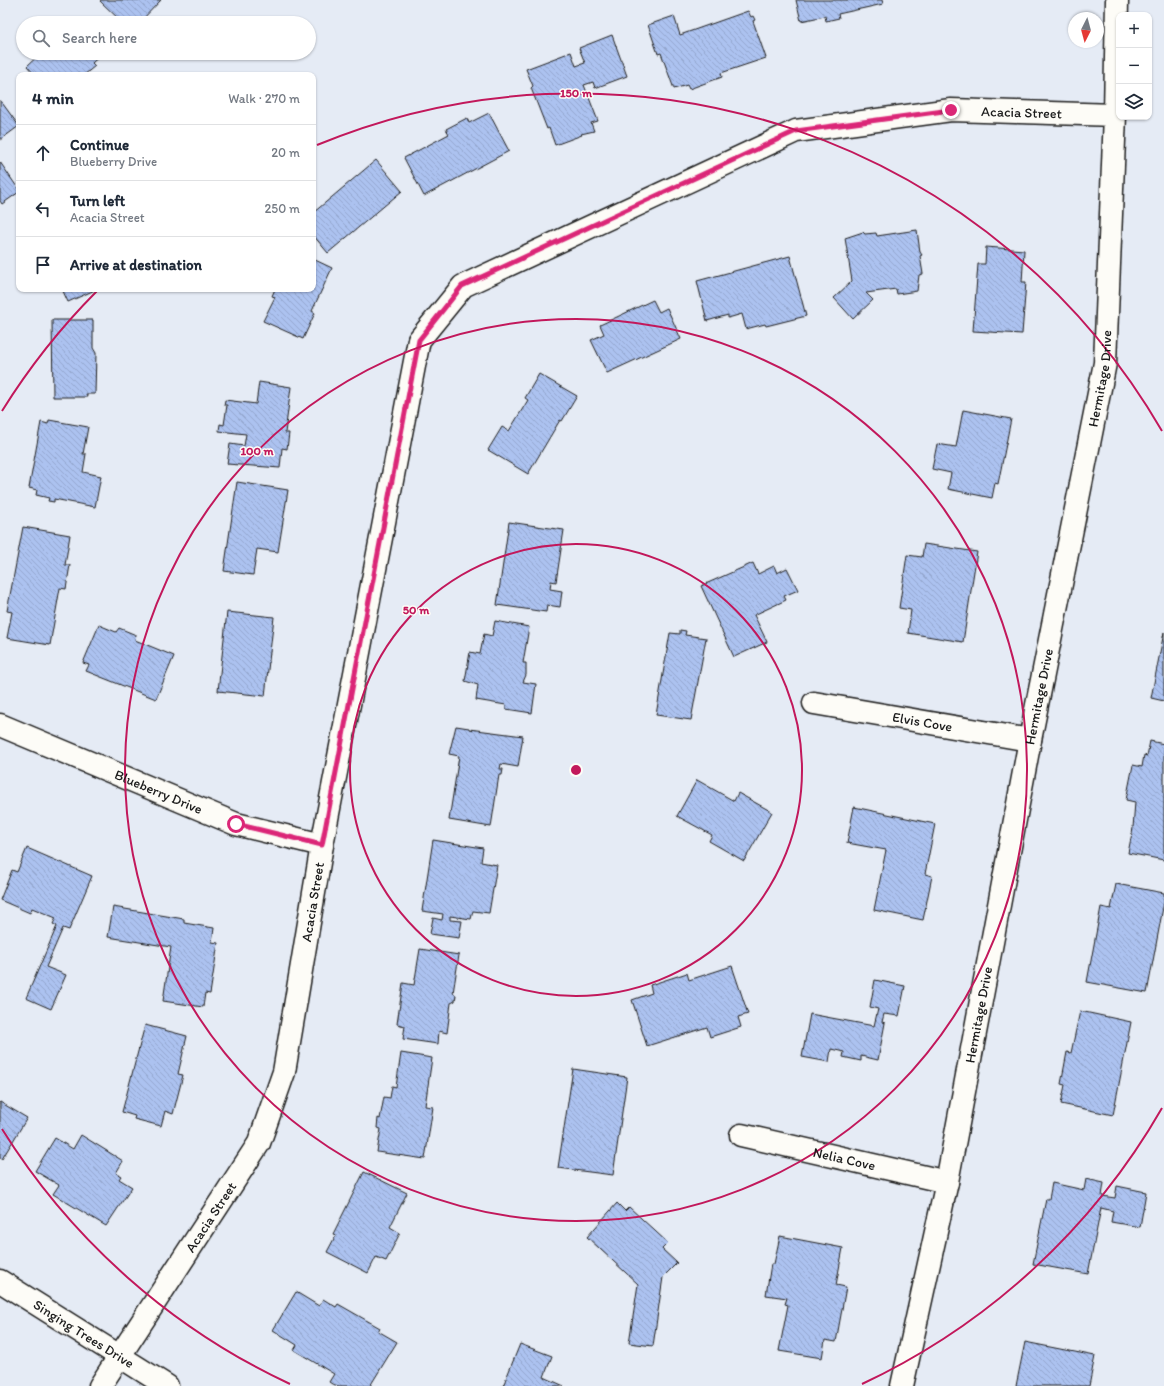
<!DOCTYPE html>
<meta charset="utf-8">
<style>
:root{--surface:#fff;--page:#f6f6f7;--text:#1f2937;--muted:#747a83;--line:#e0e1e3}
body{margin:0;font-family:Itim,sans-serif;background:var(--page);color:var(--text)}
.controls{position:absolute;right:12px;top:12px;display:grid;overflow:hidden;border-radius:8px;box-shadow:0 1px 3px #0004}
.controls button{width:36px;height:36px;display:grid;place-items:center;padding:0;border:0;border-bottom:1px solid var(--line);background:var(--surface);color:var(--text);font:20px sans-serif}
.compass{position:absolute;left:1068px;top:12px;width:36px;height:36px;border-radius:50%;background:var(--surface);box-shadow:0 1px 3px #0004;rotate:186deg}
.stop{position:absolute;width:12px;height:12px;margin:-9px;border:3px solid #db2777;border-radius:50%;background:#fff}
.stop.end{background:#db2777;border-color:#fff;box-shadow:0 1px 4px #0008}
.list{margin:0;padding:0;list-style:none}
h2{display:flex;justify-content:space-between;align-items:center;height:52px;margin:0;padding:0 16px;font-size:17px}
h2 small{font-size:13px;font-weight:400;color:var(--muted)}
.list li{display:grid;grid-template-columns:26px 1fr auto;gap:12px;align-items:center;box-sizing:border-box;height:56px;padding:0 16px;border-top:1px solid var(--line)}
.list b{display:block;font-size:15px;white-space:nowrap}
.list p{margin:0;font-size:13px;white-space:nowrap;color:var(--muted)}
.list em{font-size:13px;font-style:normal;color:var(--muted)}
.icon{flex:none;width:22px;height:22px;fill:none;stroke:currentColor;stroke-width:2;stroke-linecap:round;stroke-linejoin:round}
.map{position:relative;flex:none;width:1164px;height:1386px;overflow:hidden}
.search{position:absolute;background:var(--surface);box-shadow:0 1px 3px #0004;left:16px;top:16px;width:300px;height:44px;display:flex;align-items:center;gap:10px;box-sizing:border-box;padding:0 14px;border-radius:22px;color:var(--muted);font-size:15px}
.panel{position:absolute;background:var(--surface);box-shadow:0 1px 3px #0004;left:16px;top:72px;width:300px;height:220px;border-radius:8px}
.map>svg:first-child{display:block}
</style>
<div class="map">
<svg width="1164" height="1386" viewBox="0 0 1164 1386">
<defs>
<pattern id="building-back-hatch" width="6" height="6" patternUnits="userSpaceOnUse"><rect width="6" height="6" fill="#acc2f0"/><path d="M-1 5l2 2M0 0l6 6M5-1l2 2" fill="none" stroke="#93a6cd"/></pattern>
</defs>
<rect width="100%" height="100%" fill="#e5ebf5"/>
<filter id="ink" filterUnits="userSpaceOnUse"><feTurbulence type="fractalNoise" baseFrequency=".025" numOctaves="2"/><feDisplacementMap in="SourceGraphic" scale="8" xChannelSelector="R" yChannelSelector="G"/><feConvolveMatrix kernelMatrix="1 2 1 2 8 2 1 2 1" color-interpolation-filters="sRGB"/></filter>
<g filter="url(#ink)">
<g fill="url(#building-back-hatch)" stroke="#1c1c1c">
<path d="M 101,0 L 161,0 L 139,23 L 123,23 L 100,1 Z"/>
<path d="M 796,0 L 882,0 L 883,4 L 838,14 L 839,18 L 826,21 L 825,16 L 801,21 Z"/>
<path d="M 748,11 L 751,17 L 753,16 L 755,20 L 753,21 L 766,58 L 721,73 L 722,77 L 689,89 L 687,85 L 674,89 L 661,53 L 658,54 L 648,25 L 674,16 L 680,35 Z"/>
<path d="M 612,35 L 627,76 L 595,88 L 593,82 L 584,85 L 598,121 L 591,123 L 594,131 L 581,134 L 582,135 L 555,145 L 549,128 L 547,129 L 531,88 L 533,86 L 526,69 L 571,52 L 576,66 L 585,63 L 579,48 Z"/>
<path d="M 41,53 L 103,53 L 92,63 L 95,66 L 84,75 L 35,75 L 27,66 Z"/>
<path d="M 0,100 L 19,126 L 0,140 Z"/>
<path d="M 489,113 L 509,151 L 424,196 L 404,158 L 449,134 L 446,129 L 467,118 L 469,123 Z"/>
<path d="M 376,160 L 402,191 L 328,253 L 313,235 L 313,213 Z"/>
<path d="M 0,162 L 19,190 L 19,192 L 2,204 L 0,201 Z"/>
<path d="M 917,230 L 920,252 L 922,255 L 920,256 L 923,274 L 919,275 L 917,291 L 897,294 L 896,289 L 866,293 L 873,300 L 853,319 L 834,298 L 852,281 L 845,238 L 863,232 L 865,234 L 876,233 L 877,236 Z"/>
<path d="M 986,247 L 1024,250 L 1022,282 L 1026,282 L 1022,334 L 973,331 L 978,264 L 985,264 Z"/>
<path d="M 790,256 L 806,316 L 766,326 L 765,324 L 746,329 L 742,314 L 728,318 L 728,315 L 707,321 L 697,281 Z"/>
<path d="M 313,259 L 332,268 L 312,311 L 315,313 L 303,339 L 263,321 L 275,297 L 272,296 L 275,289 L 313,289 Z"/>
<path d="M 62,289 L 97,289 L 68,302 Z"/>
<path d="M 653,300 L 659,312 L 667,308 L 681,339 L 607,373 L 591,340 L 604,334 L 600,325 Z"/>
<path d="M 52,320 L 93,320 L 93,348 L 96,353 L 95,394 L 86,394 L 87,397 L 53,397 Z"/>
<path d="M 539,374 L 577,396 L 562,421 L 560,420 L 528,474 L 488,450 L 502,427 L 509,431 L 528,400 L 525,398 Z"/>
<path d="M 259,382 L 291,387 L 285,433 L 289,433 L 287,449 L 282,448 L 280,468 L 227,464 L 230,444 L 244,446 L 246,434 L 219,431 L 220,424 L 224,425 L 227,405 L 224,405 L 225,400 L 256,404 Z"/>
<path d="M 963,410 L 1011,419 L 998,484 L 995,483 L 992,498 L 948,489 L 951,473 L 932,469 L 937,444 L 956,447 Z"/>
<path d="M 49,420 L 88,427 L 83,454 L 86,454 L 83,472 L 101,476 L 95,507 L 54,499 L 54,502 L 48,501 L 49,498 L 36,495 L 37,490 L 29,488 L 41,422 L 48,424 Z"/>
<path d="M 237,482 L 288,490 L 278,552 L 257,549 L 253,575 L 224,571 Z"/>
<path d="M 509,522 L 564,530 L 556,582 L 551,581 L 550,589 L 562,591 L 560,607 L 547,605 L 546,612 L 497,605 Z"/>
<path d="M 23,527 L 70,535 L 65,565 L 70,565 L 66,589 L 60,588 L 50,645 L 7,638 L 12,612 L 7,611 Z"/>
<path d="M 924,544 L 977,552 L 963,642 L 908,633 L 911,610 L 899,608 L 907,555 L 922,557 Z"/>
<path d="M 753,563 L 758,574 L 774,566 L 777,573 L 787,568 L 798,590 L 784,596 L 786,600 L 754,615 L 767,642 L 734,657 L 701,586 Z"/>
<path d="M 227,612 L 274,617 L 265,696 L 218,691 Z"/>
<path d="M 495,621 L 529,627 L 523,663 L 526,663 L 526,675 L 523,682 L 536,684 L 532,713 L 506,709 L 506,705 L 476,700 L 478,685 L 465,681 L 470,652 L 480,654 L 484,634 L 492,636 Z"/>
<path d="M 99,625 L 116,632 L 119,628 L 136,635 L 135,640 L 174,656 L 156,699 L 86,671 L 89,665 L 83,663 Z"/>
<path d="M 680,630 L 686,631 L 685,635 L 706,638 L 691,720 L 656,715 L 670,633 L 680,634 Z"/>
<path d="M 1164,632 L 1164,701 L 1151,698 Z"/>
<path d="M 456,726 L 469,728 L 469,729 L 523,736 L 518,767 L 501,764 L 500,769 L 503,769 L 502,775 L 499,775 L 491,827 L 449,820 L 459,756 L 449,754 Z"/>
<path d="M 1150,741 L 1164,744 L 1164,860 L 1128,853 L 1133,828 L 1135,802 L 1126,800 L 1133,765 L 1142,767 L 1144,755 L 1147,756 Z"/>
<path d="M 697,780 L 734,801 L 738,793 L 772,812 L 744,861 L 709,841 L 712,835 L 677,816 Z"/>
<path d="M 854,807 L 935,824 L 925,874 L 932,876 L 923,920 L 874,910 L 886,850 L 847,843 Z"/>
<path d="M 433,840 L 483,848 L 481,862 L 497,865 L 489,913 L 473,911 L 471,919 L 450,916 L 450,920 L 462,921 L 459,938 L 430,934 L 433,918 L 442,920 L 443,914 L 422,911 Z"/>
<path d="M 27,848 L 92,876 L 69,930 L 63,928 L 46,967 L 66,975 L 51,1009 L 26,998 L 57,926 L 53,924 L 56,918 L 32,908 L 30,913 L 0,900 L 12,870 L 17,872 Z"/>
<path d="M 1116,884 L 1164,893 L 1164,902 L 1147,993 L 1087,982 L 1101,907 L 1111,909 Z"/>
<path d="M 113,907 L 184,919 L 184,923 L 214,928 L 212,942 L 218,943 L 210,994 L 205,993 L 203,1007 L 163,1001 L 171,947 L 108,937 Z"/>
<path d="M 420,949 L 459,955 L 453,993 L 456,995 L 455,1001 L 451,1003 L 447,1033 L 439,1031 L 438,1044 L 403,1039 L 405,1026 L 397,1024 L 403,983 L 414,985 Z"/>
<path d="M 732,966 L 748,1014 L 738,1017 L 741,1027 L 710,1037 L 707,1027 L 647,1046 L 632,1000 L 652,993 L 650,985 L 687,973 L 689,980 Z"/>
<path d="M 875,980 L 905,986 L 899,1016 L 884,1014 L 882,1022 L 885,1023 L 878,1060 L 861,1056 L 861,1061 L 843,1057 L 844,1052 L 831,1049 L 829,1062 L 802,1057 L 810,1014 L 874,1026 L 878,1009 L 870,1007 Z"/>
<path d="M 1080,1011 L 1131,1022 L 1113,1115 L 1061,1104 L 1065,1085 L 1061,1084 L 1067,1052 L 1071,1053 Z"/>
<path d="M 145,1025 L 187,1036 L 178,1074 L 183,1075 L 173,1114 L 165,1111 L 161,1126 L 134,1119 L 135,1116 L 122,1112 Z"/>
<path d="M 401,1053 L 432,1058 L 425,1106 L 433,1107 L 425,1159 L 377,1152 L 381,1129 L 377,1128 L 378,1118 L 380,1119 L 384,1097 L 390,1098 L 392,1086 L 396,1087 Z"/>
<path d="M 573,1069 L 627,1077 L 613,1175 L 558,1168 Z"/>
<path d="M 0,1102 L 27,1118 L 2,1159 L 0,1158 Z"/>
<path d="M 81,1135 L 123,1161 L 116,1173 L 121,1176 L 119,1179 L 132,1187 L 106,1226 L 53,1194 L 59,1185 L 35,1171 L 55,1138 L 73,1149 Z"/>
<path d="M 364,1172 L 407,1193 L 390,1227 L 400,1233 L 386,1261 L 376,1257 L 368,1273 L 327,1252 L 336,1235 L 333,1234 Z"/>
<path d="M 1086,1179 L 1104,1183 L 1102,1196 L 1115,1198 L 1117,1186 L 1146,1192 L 1140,1227 L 1111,1222 L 1113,1211 L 1101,1208 L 1088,1274 L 1033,1264 L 1046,1199 L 1049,1199 L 1052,1183 L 1084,1190 Z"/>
<path d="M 617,1203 L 625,1211 L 629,1207 L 668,1243 L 662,1249 L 677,1263 L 663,1277 L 653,1346 L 629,1343 L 638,1284 L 587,1237 Z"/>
<path d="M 780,1236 L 843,1248 L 836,1285 L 846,1287 L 836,1342 L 825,1340 L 822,1358 L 779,1351 L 788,1305 L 785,1304 L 787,1298 L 766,1295 L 771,1264 L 774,1264 Z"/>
<path d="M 296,1292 L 319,1306 L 323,1299 L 336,1307 L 338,1304 L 380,1328 L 378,1331 L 397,1342 L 370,1386 L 339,1386 L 332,1384 L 329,1382 L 334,1374 L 294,1350 L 297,1345 L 273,1330 Z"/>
<path d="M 1025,1342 L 1095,1356 L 1089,1386 L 1016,1386 Z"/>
<path d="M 520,1344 L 552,1356 L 544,1377 L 564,1386 L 503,1386 Z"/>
</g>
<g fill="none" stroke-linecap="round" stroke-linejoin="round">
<defs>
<g id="minor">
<path id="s1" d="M 814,703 L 1030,740"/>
<path id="s2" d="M 0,725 L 236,824 L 322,845"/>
<path id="s3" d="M 741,1135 L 947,1182"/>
<path id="s4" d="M 0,1281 L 167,1386"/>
<path id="s5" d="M 100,1386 L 259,1143 L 284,1072 L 322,845 L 419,340 L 463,286 L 796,131 L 951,110 L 1115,115"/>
<path id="s6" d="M 902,1386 L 947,1182 L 1030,740 L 1105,363 L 1115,115 L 1117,0"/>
</g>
</defs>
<use href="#minor" stroke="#1c1c1c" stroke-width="25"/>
<use href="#minor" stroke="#fdfcf7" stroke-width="22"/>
</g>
</g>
<g fill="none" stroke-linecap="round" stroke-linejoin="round" filter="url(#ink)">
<path stroke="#db2777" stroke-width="5" d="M 236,824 L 322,845 L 419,340 L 462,286 L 796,131 L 951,110"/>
</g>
<g fill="none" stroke="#c2185b" stroke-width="2">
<circle cx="576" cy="770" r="226"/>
<circle cx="576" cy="770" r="451"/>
<path d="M1162 1108A677 677 0 0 1 862 1384M290 1384A677 677 0 0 1 2 1129M2 411A677 677 0 0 1 97 291M317 145A677 677 0 0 1 1162 431"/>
</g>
<g text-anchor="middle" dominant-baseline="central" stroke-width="3" stroke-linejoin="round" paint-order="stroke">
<g font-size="14" fill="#1c1c1c" stroke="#fdfcf7">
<text stroke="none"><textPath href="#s5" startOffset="1774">Acacia Street</textPath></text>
<text stroke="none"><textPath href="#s6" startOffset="1027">Hermitage Drive</textPath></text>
<text stroke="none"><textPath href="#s6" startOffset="703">Hermitage Drive</textPath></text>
<text stroke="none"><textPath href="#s1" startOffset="110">Elvis Cove</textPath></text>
<text stroke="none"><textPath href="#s2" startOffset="172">Blueberry Drive</textPath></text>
<text stroke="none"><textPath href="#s5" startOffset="538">Acacia Street</textPath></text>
<text stroke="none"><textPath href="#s6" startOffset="379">Hermitage Drive</textPath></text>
<text stroke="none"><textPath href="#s3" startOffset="106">Nelia Cove</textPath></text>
<text stroke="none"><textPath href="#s5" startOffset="202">Acacia Street</textPath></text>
<text stroke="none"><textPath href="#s4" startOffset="99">Singing Trees Drive</textPath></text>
</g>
</g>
<circle cx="576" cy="770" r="6" fill="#c2185b" stroke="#fdfcf7" stroke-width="2"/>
<g font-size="12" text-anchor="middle" font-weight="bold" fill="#c2185b" stroke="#fdfcf7" stroke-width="3" stroke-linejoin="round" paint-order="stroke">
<text x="576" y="97">150 m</text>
<text x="257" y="455">100 m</text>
<text x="416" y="614">50 m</text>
</g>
</svg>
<div class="controls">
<button>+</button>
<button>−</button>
<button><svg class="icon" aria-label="layers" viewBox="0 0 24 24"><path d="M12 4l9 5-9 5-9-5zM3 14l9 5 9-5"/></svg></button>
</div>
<svg class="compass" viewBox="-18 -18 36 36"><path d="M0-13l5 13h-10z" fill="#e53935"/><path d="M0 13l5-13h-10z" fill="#747a83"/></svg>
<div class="stop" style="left:236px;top:824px"></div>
<div class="stop end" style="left:951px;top:110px"></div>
<div class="search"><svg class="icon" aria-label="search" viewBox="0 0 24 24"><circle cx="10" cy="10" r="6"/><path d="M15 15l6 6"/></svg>Search here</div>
<section class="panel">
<h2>4 min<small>Walk · 270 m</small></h2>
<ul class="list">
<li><svg class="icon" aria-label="ahead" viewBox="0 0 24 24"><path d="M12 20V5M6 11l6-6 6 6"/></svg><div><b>Continue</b><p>Blueberry Drive</p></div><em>20 m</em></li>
<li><svg class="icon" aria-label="left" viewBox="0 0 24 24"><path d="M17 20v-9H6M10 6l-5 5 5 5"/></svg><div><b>Turn left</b><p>Acacia Street</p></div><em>250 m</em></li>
<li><svg class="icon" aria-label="arrive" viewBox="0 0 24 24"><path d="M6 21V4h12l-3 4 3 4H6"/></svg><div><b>Arrive at destination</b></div></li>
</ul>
</section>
</div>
